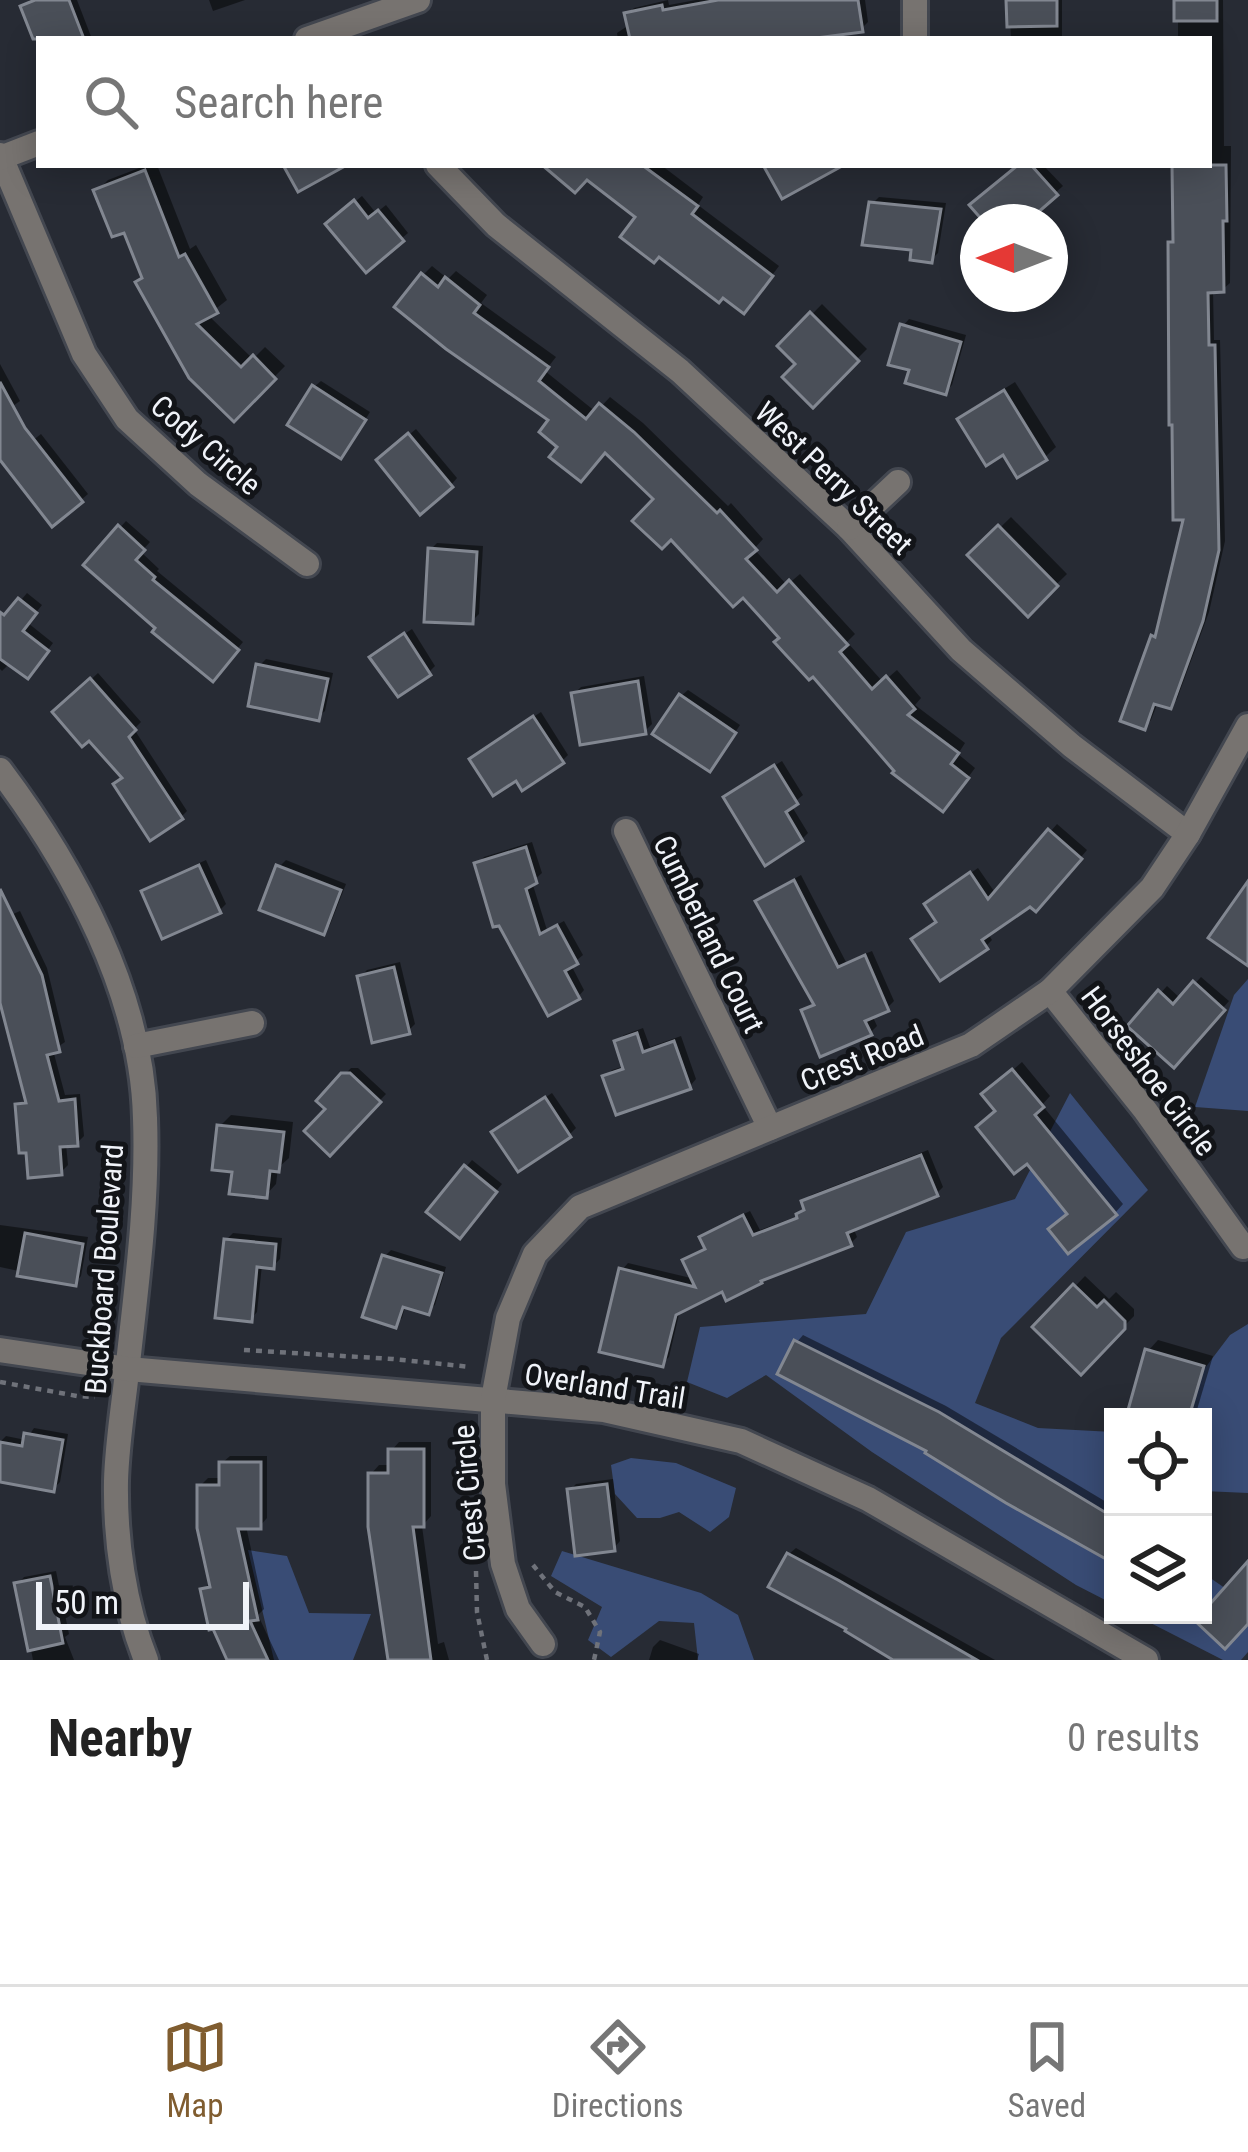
<!DOCTYPE html>
<style>
:root{--surface:#fff;--page:#f2f2f2;--text:#222;--muted:#767676;--line:#e0e0e0;--accent:#805d30}
body{margin:0;font-family:"Roboto Condensed",sans-serif;background:var(--page);color:var(--text)}
.controls{position:absolute;right:36px;bottom:36px;display:grid;overflow:hidden;border-radius:0px;box-shadow:0 6px 30px #0003}
.controls button{width:108px;height:108px;display:grid;place-items:center;padding:0;border:0;border-bottom:3px solid var(--line);background:var(--surface);color:var(--text);font:60px sans-serif}
.compass{position:absolute;left:960px;top:204px;width:108px;height:108px;border-radius:50%;background:var(--surface);box-shadow:0 6px 30px #0003;rotate:270deg}
.scale{position:absolute;left:36px;bottom:30px;width:213px;box-sizing:border-box;padding-left:12px;border:6px solid #f0f3f9;border-top:0;font-size:33px;line-height:42px;white-space:nowrap;color:#f0f3f9;-webkit-text-stroke:9px #121418;paint-order:stroke}
.list{margin:0;padding:0;list-style:none}
h2{display:flex;justify-content:space-between;align-items:center;height:156px;margin:0;padding:0 48px;font-size:51px}
h2 small{font-size:39px;font-weight:400;color:var(--muted)}
.icon{flex:none;width:66px;height:66px;fill:none;stroke:currentColor;stroke-width:2;stroke-linecap:round;stroke-linejoin:round}
.map{position:relative;flex:none;width:1248px;height:1660px;overflow:hidden}
.search{position:absolute;background:var(--surface);box-shadow:0 6px 30px #0003;left:36px;right:36px;top:36px;height:132px;display:flex;align-items:center;gap:30px;box-sizing:border-box;padding:0 42px;border-radius:0px;color:var(--muted);font-size:45px}
.sheet{height:324px;background:var(--surface)}
nav{display:flex;justify-content:space-around;align-items:center;box-sizing:border-box;height:168px;border-top:3px solid var(--line);background:var(--surface);font-size:33px;color:var(--muted)}
nav a{display:grid;justify-items:center;gap:6px}
nav .on{color:var(--accent)}
.map>svg:first-child{display:block}
</style>
<div class="map">
<svg width="1248" height="1660" viewBox="0 0 1248 1660">
<rect width="100%" height="100%" fill="#272b34"/>
<g fill="#394c75">
<path d="M 1248,979 L 1248,1111 L 1195,1107 L 1234,995 Z"/>
<path d="M 1070,1093 L 1148,1190 L 1001,1338 L 975,1403 L 1038,1428 L 1113,1432 L 1113,1604 L 1076,1585 L 872,1452 L 766,1375 L 727,1398 L 687,1382 L 700,1327 L 866,1314 L 906,1232 L 1015,1199 Z"/>
<path d="M 1248,1324 L 1248,1493 L 1203,1491 L 1203,1417 L 1168,1417 L 1230,1335 Z"/>
<path d="M 631,1458 L 676,1463 L 736,1488 L 729,1517 L 710,1532 L 679,1512 L 660,1518 L 637,1518 L 615,1494 L 611,1465 Z"/>
<path d="M 248,1550 L 287,1556 L 309,1613 L 371,1614 L 353,1660 L 274,1660 Z"/>
<path d="M 562,1551 L 701,1593 L 738,1615 L 754,1660 L 698,1660 L 694,1623 L 659,1621 L 611,1657 L 588,1640 L 602,1607 L 551,1576 Z"/>
<path d="M 1203,1573 L 1248,1604 L 1248,1652 L 1241,1660 L 1223,1660 L 1135,1615 L 1203,1615 Z"/>
</g>
<g fill="#0007">
<path d="M 30,0 L 77,0 L 92,39 L 39,39 L 39,47 L 23,6 Z"/>
<path d="M 209,0 L 245,0 L 213,11 Z"/>
<path d="M 668,0 L 669,5 L 696,0 L 865,0 L 868,22 L 861,29 L 762,39 L 618,39 L 617,33 L 629,25 L 627,14 L 634,8 Z"/>
<path d="M 1009,0 L 1062,0 L 1062,39 L 1011,39 Z"/>
<path d="M 1178,0 L 1223,0 L 1224,146 L 1231,146 L 1230,283 L 1223,289 L 1213,290 L 1214,340 L 1220,340 L 1225,541 L 1209,612 L 1177,699 L 1170,706 L 1158,702 L 1151,720 L 1144,727 L 1153,637 L 1160,630 L 1186,517 L 1171,243 L 1176,238 L 1175,165 L 1209,165 L 1209,39 L 1178,39 Z"/>
<path d="M 147,165 L 157,165 L 190,249 L 196,245 L 227,300 L 208,315 L 253,359 L 265,347 L 285,366 L 234,418 L 144,277 L 126,229 L 97,191 L 108,180 Z"/>
<path d="M 547,165 L 634,165 L 643,172 L 649,165 L 661,165 L 703,197 L 698,205 L 779,266 L 752,302 L 587,176 Z"/>
<path d="M 1021,165 L 1043,165 L 1063,186 L 1022,222 L 988,222 Z"/>
<path d="M 362,196 L 376,213 L 386,205 L 408,233 L 401,239 L 336,217 Z"/>
<path d="M 879,197 L 946,203 L 938,253 L 931,260 L 914,248 L 872,204 Z"/>
<path d="M 432,266 L 448,279 L 456,271 L 487,295 L 481,303 L 556,357 L 545,371 L 596,412 L 610,397 L 643,423 L 728,506 L 731,503 L 763,539 L 754,549 L 787,585 L 800,574 L 855,634 L 847,642 L 883,682 L 897,670 L 921,698 L 915,705 L 965,743 L 958,754 L 975,768 L 952,799 L 783,638 L 657,498 L 605,450 L 561,446 L 553,420 L 423,275 Z"/>
<path d="M 822,304 L 867,349 L 813,403 L 800,364 L 781,346 Z"/>
<path d="M 909,319 L 966,335 L 952,385 L 945,392 L 903,326 Z"/>
<path d="M 0,364 L 20,401 L 0,415 Z"/>
<path d="M 321,381 L 370,412 L 347,449 L 314,387 Z"/>
<path d="M 1015,382 L 1056,447 L 1045,457 L 961,419 L 972,409 Z"/>
<path d="M 416,429 L 457,478 L 451,485 L 386,454 Z"/>
<path d="M 41,434 L 88,494 L 81,500 L 13,456 Z"/>
<path d="M 1011,517 L 1067,574 L 1028,612 L 972,555 Z"/>
<path d="M 126,521 L 150,542 L 141,552 L 159,569 L 157,571 L 243,642 L 219,671 L 159,628 L 87,564 Z"/>
<path d="M 437,543 L 483,546 L 479,614 L 472,621 L 430,550 Z"/>
<path d="M 27,593 L 42,605 L 28,623 L 53,643 L 34,669 L 11,662 L 2,671 L 0,669 L 0,614 L 6,618 Z"/>
<path d="M 412,629 L 435,666 L 429,672 L 380,650 Z"/>
<path d="M 266,659 L 333,673 L 325,711 L 318,717 L 259,666 Z"/>
<path d="M 98,673 L 141,722 L 134,729 L 187,811 L 181,817 L 125,777 L 89,736 L 56,712 Z"/>
<path d="M 644,676 L 652,724 L 645,731 L 574,694 L 581,687 Z"/>
<path d="M 688,690 L 740,725 L 716,762 L 681,696 Z"/>
<path d="M 541,712 L 568,755 L 562,761 L 517,776 L 479,753 Z"/>
<path d="M 782,761 L 803,795 L 791,805 L 808,833 L 802,839 L 733,791 Z"/>
<path d="M 1057,824 L 1087,850 L 1043,902 L 1030,903 L 987,932 L 992,940 L 986,946 L 939,921 L 934,898 L 978,868 L 996,894 Z"/>
<path d="M 532,842 L 542,873 L 532,882 L 547,930 L 564,921 L 583,955 L 571,965 L 584,990 L 578,997 L 477,864 L 484,857 Z"/>
<path d="M 206,860 L 226,904 L 219,911 L 144,891 L 151,885 Z"/>
<path d="M 286,860 L 346,884 L 330,925 L 324,932 L 279,867 Z"/>
<path d="M 801,875 L 846,962 L 872,951 L 894,1001 L 887,1008 L 872,1015 L 877,1026 L 870,1033 L 804,1011 L 816,1002 L 759,901 L 765,895 Z"/>
<path d="M 0,897 L 13,914 L 20,911 L 47,968 L 65,1042 L 53,1050 L 65,1095 L 80,1094 L 84,1136 L 77,1143 L 66,1144 L 68,1165 L 61,1172 L 18,1105 L 28,1098 L 0,994 Z"/>
<path d="M 400,962 L 415,1024 L 408,1031 L 360,977 L 367,970 Z"/>
<path d="M 1201,977 L 1229,1001 L 1174,1064 L 1131,1026 L 1167,986 L 1181,999 Z"/>
<path d="M 643,1028 L 650,1047 L 681,1036 L 696,1079 L 690,1086 L 605,1077 L 612,1070 L 625,1066 L 617,1042 L 624,1035 Z"/>
<path d="M 1022,1062 L 1050,1096 L 1042,1105 L 1123,1204 L 1115,1213 L 1070,1213 L 1027,1159 L 998,1111 L 994,1086 Z"/>
<path d="M 351,1068 L 358,1068 L 386,1094 L 330,1152 L 329,1109 L 320,1101 Z"/>
<path d="M 552,1093 L 576,1128 L 569,1135 L 502,1126 Z"/>
<path d="M 231,1115 L 293,1122 L 289,1158 L 278,1168 L 276,1184 L 266,1195 L 235,1169 L 220,1126 Z"/>
<path d="M 928,1150 L 943,1187 L 936,1194 L 853,1227 L 857,1237 L 850,1244 L 723,1288 L 680,1310 L 669,1357 L 662,1364 L 622,1270 L 628,1263 L 695,1279 L 686,1261 L 707,1247 L 703,1238 L 709,1231 L 750,1211 L 760,1230 L 798,1216 L 807,1208 L 804,1202 L 811,1195 Z"/>
<path d="M 472,1160 L 502,1184 L 466,1228 L 466,1167 Z"/>
<path d="M 0,1225 L 88,1237 L 81,1276 L 75,1283 L 0,1267 Z"/>
<path d="M 233,1233 L 282,1238 L 280,1259 L 273,1266 L 262,1265 L 257,1312 L 251,1319 L 226,1240 Z"/>
<path d="M 391,1250 L 446,1267 L 435,1305 L 428,1311 L 406,1304 L 402,1318 L 395,1324 L 384,1257 Z"/>
<path d="M 1085,1276 L 1109,1299 L 1116,1292 L 1134,1309 L 1134,1316 L 1081,1370 L 1036,1327 Z"/>
<path d="M 803,1335 L 946,1406 L 1113,1506 L 1113,1560 L 797,1342 Z"/>
<path d="M 1158,1340 L 1213,1356 L 1196,1413 L 1193,1417 L 1162,1417 L 1131,1408 L 1148,1351 Z"/>
<path d="M 34,1428 L 68,1434 L 60,1482 L 53,1489 L 0,1479 L 0,1442 L 6,1436 L 26,1440 Z"/>
<path d="M 399,1442 L 431,1442 L 431,1516 L 422,1526 L 438,1644 L 444,1642 L 449,1660 L 397,1660 L 371,1474 L 379,1465 L 391,1465 L 391,1451 Z"/>
<path d="M 230,1456 L 267,1456 L 267,1518 L 260,1526 L 246,1526 L 264,1609 L 258,1615 L 279,1660 L 230,1660 L 203,1590 L 212,1581 L 200,1486 L 208,1478 L 222,1478 L 222,1463 Z"/>
<path d="M 613,1479 L 620,1541 L 614,1548 L 570,1490 L 576,1484 Z"/>
<path d="M 796,1548 L 995,1660 L 900,1660 L 789,1554 Z"/>
<path d="M 56,1571 L 69,1634 L 65,1637 L 74,1660 L 33,1660 L 18,1584 L 24,1577 Z"/>
<path d="M 660,1640 L 699,1654 L 697,1660 L 649,1660 L 653,1647 Z"/>
</g>
<g fill="#4a4f58" stroke="#828791" stroke-width="3">
<path d="M 35,0 L 69,0 L 84,39 L 33,39 L 20,6 Z"/>
<path d="M 718,0 L 858,0 L 863,32 L 808,39 L 630,39 L 624,13 L 662,5 L 663,10 Z"/>
<path d="M 1006,0 L 1057,0 L 1057,26 L 1007,27 Z"/>
<rect x="1174" y="0" width="43" height="21"/>
<path d="M 283,165 L 347,165 L 298,192 Z"/>
<path d="M 542,165 L 642,165 L 698,206 L 692,214 L 773,276 L 744,314 L 723,298 L 719,303 L 659,257 L 654,263 L 620,237 L 635,217 L 587,180 L 575,193 Z"/>
<path d="M 763,165 L 844,165 L 782,199 Z"/>
<path d="M 1018,165 L 1031,165 L 1058,195 L 1027,222 L 984,222 L 969,205 Z"/>
<path d="M 1172,165 L 1226,165 L 1227,221 L 1223,221 L 1224,292 L 1208,293 L 1209,345 L 1215,345 L 1219,550 L 1203,621 L 1171,709 L 1154,704 L 1145,730 L 1120,721 L 1151,635 L 1155,637 L 1183,520 L 1173,520 L 1172,425 L 1169,425 L 1168,242 L 1173,242 Z"/>
<path d="M 145,170 L 179,257 L 185,254 L 218,313 L 197,324 L 241,367 L 253,355 L 276,379 L 234,422 L 189,378 L 135,282 L 142,278 L 124,233 L 112,237 L 93,190 Z"/>
<path d="M 354,200 L 368,218 L 378,210 L 404,241 L 366,273 L 325,224 Z"/>
<path d="M 869,202 L 941,209 L 932,263 L 910,260 L 911,250 L 862,245 Z"/>
<path d="M 421,273 L 438,287 L 445,277 L 480,305 L 474,313 L 549,367 L 539,381 L 586,419 L 599,403 L 634,432 L 717,513 L 720,510 L 757,550 L 746,559 L 777,592 L 789,580 L 848,645 L 840,652 L 872,689 L 886,676 L 915,709 L 908,715 L 959,753 L 951,764 L 969,778 L 943,812 L 892,773 L 894,771 L 813,677 L 809,680 L 774,642 L 779,638 L 743,598 L 733,607 L 671,540 L 662,549 L 632,521 L 653,499 L 605,453 L 581,482 L 549,457 L 557,447 L 539,432 L 548,420 L 446,349 L 394,307 Z"/>
<path d="M 810,312 L 859,361 L 813,408 L 782,377 L 795,364 L 777,346 Z"/>
<path d="M 900,324 L 961,342 L 946,395 L 905,383 L 909,370 L 888,365 Z"/>
<path d="M 0,382 L 25,428 L 83,502 L 52,527 L 0,460 Z"/>
<path d="M 312,385 L 366,420 L 341,459 L 287,425 Z"/>
<path d="M 1004,390 L 1047,460 L 1017,478 L 1003,455 L 986,466 L 957,419 Z"/>
<path d="M 408,433 L 453,487 L 420,515 L 376,460 Z"/>
<path d="M 118,525 L 145,550 L 136,560 L 155,577 L 153,580 L 239,650 L 213,682 L 152,632 L 155,628 L 83,565 Z"/>
<path d="M 998,525 L 1058,586 L 1028,617 L 967,555 Z"/>
<path d="M 428,548 L 477,552 L 473,624 L 424,622 Z"/>
<path d="M 18,598 L 37,613 L 23,631 L 49,651 L 28,679 L 0,659 L 0,612 L 4,615 Z"/>
<path d="M 404,633 L 431,675 L 398,697 L 369,657 Z"/>
<path d="M 256,664 L 328,679 L 319,721 L 248,706 Z"/>
<path d="M 90,678 L 136,730 L 129,737 L 183,819 L 150,841 L 113,784 L 122,778 L 89,741 L 82,747 L 52,712 Z"/>
<path d="M 638,681 L 646,734 L 580,745 L 571,693 Z"/>
<path d="M 679,694 L 736,733 L 710,772 L 652,734 Z"/>
<path d="M 533,716 L 564,763 L 522,791 L 516,781 L 493,796 L 469,759 Z"/>
<path d="M 774,765 L 798,804 L 786,812 L 803,841 L 765,866 L 723,797 Z"/>
<path d="M 1048,829 L 1082,859 L 1036,912 L 1030,907 L 982,940 L 988,949 L 940,981 L 911,939 L 936,922 L 924,904 L 970,872 L 988,899 Z"/>
<path d="M 526,847 L 537,883 L 526,889 L 540,934 L 557,925 L 578,964 L 565,971 L 580,999 L 548,1016 L 499,926 L 493,927 L 474,863 Z"/>
<path d="M 199,865 L 221,913 L 162,939 L 141,891 Z"/>
<path d="M 276,865 L 341,890 L 324,935 L 259,910 Z"/>
<path d="M 794,880 L 838,967 L 865,955 L 889,1011 L 865,1021 L 872,1035 L 820,1057 L 801,1010 L 814,1005 L 755,901 Z"/>
<path d="M 1248,881 L 1248,966 L 1208,938 Z"/>
<path d="M 0,889 L 42,975 L 60,1052 L 47,1055 L 59,1101 L 75,1099 L 78,1146 L 60,1147 L 62,1175 L 28,1178 L 26,1153 L 19,1153 L 15,1104 L 26,1103 L 0,1003 Z"/>
<path d="M 394,967 L 410,1034 L 372,1043 L 357,976 Z"/>
<path d="M 1193,981 L 1225,1010 L 1174,1068 L 1127,1026 L 1158,990 L 1173,1004 Z"/>
<path d="M 637,1033 L 643,1052 L 674,1041 L 691,1089 L 616,1115 L 602,1076 L 623,1069 L 614,1041 Z"/>
<path d="M 1012,1069 L 1044,1107 L 1035,1115 L 1117,1215 L 1068,1254 L 1048,1229 L 1067,1214 L 1027,1164 L 1014,1174 L 976,1127 L 995,1111 L 981,1094 Z"/>
<path d="M 341,1073 L 350,1073 L 381,1102 L 330,1156 L 304,1131 L 325,1109 L 316,1101 Z"/>
<path d="M 545,1097 L 571,1137 L 518,1172 L 491,1132 Z"/>
<path d="M 217,1125 L 284,1132 L 279,1172 L 270,1171 L 267,1198 L 229,1194 L 232,1172 L 212,1170 Z"/>
<path d="M 921,1155 L 938,1196 L 847,1233 L 852,1246 L 761,1281 L 762,1283 L 726,1301 L 722,1292 L 676,1315 L 663,1367 L 599,1352 L 619,1268 L 695,1287 L 682,1260 L 705,1249 L 699,1237 L 743,1215 L 753,1235 L 797,1218 L 796,1214 L 804,1210 L 801,1201 Z"/>
<path d="M 464,1165 L 497,1192 L 460,1239 L 426,1212 Z"/>
<path d="M 25,1233 L 83,1244 L 76,1286 L 17,1276 Z"/>
<path d="M 224,1239 L 276,1244 L 274,1269 L 257,1267 L 252,1322 L 215,1318 Z"/>
<path d="M 382,1255 L 442,1273 L 429,1315 L 403,1307 L 396,1328 L 362,1317 Z"/>
<path d="M 1073,1284 L 1097,1307 L 1104,1300 L 1125,1321 L 1125,1329 L 1081,1375 L 1032,1327 Z"/>
<path d="M 794,1340 L 939,1412 L 1113,1517 L 1113,1563 L 1006,1503 L 925,1453 L 926,1451 L 777,1374 Z"/>
<path d="M 1145,1349 L 1204,1366 L 1189,1417 L 1151,1417 L 1128,1410 Z"/>
<path d="M 24,1433 L 63,1440 L 54,1492 L 0,1482 L 0,1442 L 22,1446 Z"/>
<path d="M 388,1449 L 424,1449 L 424,1527 L 413,1527 L 431,1660 L 388,1660 L 368,1527 L 368,1473 L 388,1473 Z"/>
<path d="M 219,1462 L 261,1462 L 261,1529 L 238,1529 L 258,1620 L 250,1621 L 268,1660 L 227,1660 L 213,1629 L 209,1630 L 200,1589 L 210,1587 L 197,1528 L 197,1485 L 219,1485 Z"/>
<path d="M 607,1484 L 615,1551 L 575,1556 L 567,1489 Z"/>
<path d="M 787,1553 L 838,1580 L 977,1660 L 893,1660 L 845,1631 L 846,1629 L 768,1587 Z"/>
<path d="M 1248,1561 L 1248,1624 L 1225,1649 L 1195,1621 Z"/>
<path d="M 50,1576 L 63,1643 L 28,1651 L 14,1583 Z"/>
</g>
<g fill="none" stroke-linecap="round" stroke-linejoin="round">
<defs>
<g id="street">
<path d="M 915,0 L 915,39"/>
<path d="M 307,39 L 418,0"/>
<path d="M 0,155 L 84,354 L 127,419 L 198,484 L 307,564"/>
<path d="M 0,158 L 39,143"/>
<path d="M 438,165 L 496,225 L 680,371 L 849,528 L 961,650 L 1072,746 L 1188,834"/>
<path d="M 849,528 L 898,482"/>
<path d="M 0,770 C 73,867 142,994 145,1118 C 148,1200 137,1282 128,1363 C 124,1402 117,1442 116,1481 C 115,1540 124,1605 146,1660"/>
<path d="M 626,831 L 770,1128"/>
<path d="M 1050,991 L 1145,1110 L 1243,1247"/>
<path d="M 136,1046 L 252,1023"/>
<path d="M 0,1350 L 128,1369 L 604,1410 L 741,1441 L 868,1499 L 1146,1660"/>
<path d="M 543,1644 L 518,1609 L 503,1564 L 493,1484 L 493,1399 L 508,1318 L 535,1254 L 580,1207 L 971,1045 L 1050,991 L 1152,888 L 1188,834 L 1248,726"/>
</g>
</defs>
<use href="#street" stroke="#434750" stroke-width="30"/>
<g stroke="#6f727a" stroke-width="4.5" stroke-dasharray="6 6" stroke-linecap="butt">
<path d="M 244,1350 L 393,1359 L 471,1367"/>
<path d="M 0,1382 L 77,1396 L 95,1397"/>
<path d="M 533,1565 L 555,1592 L 585,1607 L 600,1632 L 594,1660"/>
<path d="M 476,1571 L 477,1612 L 487,1660"/>
</g>
<use href="#street" stroke="#777370" stroke-width="24"/>
</g>
<g text-anchor="middle" dominant-baseline="central" stroke-width="10" stroke-linejoin="round" paint-order="stroke">
<g font-size="30" fill="#f0f3f9" stroke="#121418">
<text transform="translate(206 445) rotate(41)">Cody Circle</text>
<text transform="translate(834 478) rotate(44)">West Perry Street</text>
<text transform="translate(709 934) rotate(64)">Cumberland Court</text>
<text transform="translate(862 1058) rotate(-22)">Crest Road</text>
<text transform="translate(1149 1071) rotate(53)">Horseshoe Circle</text>
<text transform="translate(104 1269) rotate(-86)">Buckboard Boulevard</text>
<text transform="translate(605 1386) rotate(9)">Overland Trail</text>
<text transform="translate(469 1493) rotate(-95)">Crest Circle</text>
</g>
</g>
</svg>
<div class="controls">
<button><svg class="icon" aria-label="locate" viewBox="0 0 24 24"><circle cx="12" cy="12" r="6"/><path d="M12 2v4M12 18v4M2 12h4M18 12h4"/></svg></button>
<button><svg class="icon" aria-label="layers" viewBox="0 0 24 24"><path d="M12 4l9 5-9 5-9-5zM3 14l9 5 9-5"/></svg></button>
</div>
<svg class="compass" viewBox="-18 -18 36 36"><path d="M0-13l5 13h-10z" fill="#e53935"/><path d="M0 13l5-13h-10z" fill="#767676"/></svg>
<div class="scale">50 m</div>
<div class="search"><svg class="icon" aria-label="search" viewBox="0 0 24 24"><circle cx="10" cy="10" r="6"/><path d="M15 15l6 6"/></svg>Search here</div>
</div>
<section class="sheet">
<h2>Nearby<small>0 results</small></h2>
<ul class="list">
</ul>
</section>
<nav>
<a class="on"><svg class="icon" aria-label="map" viewBox="0 0 24 24"><path d="M3 6l6-2 6 2 6-2v14l-6 2-6-2-6 2zM9 4v14M15 6v14"/></svg>Map</a>
<a><svg class="icon" aria-label="directions" viewBox="0 0 24 24"><path d="M12 3l9 9-9 9-9-9zM9 14v-3h6M13 9l2 2-2 2"/></svg>Directions</a>
<a><svg class="icon" aria-label="saved" viewBox="0 0 24 24"><path d="M7 4h10v16l-5-4-5 4z"/></svg>Saved</a>
</nav>
